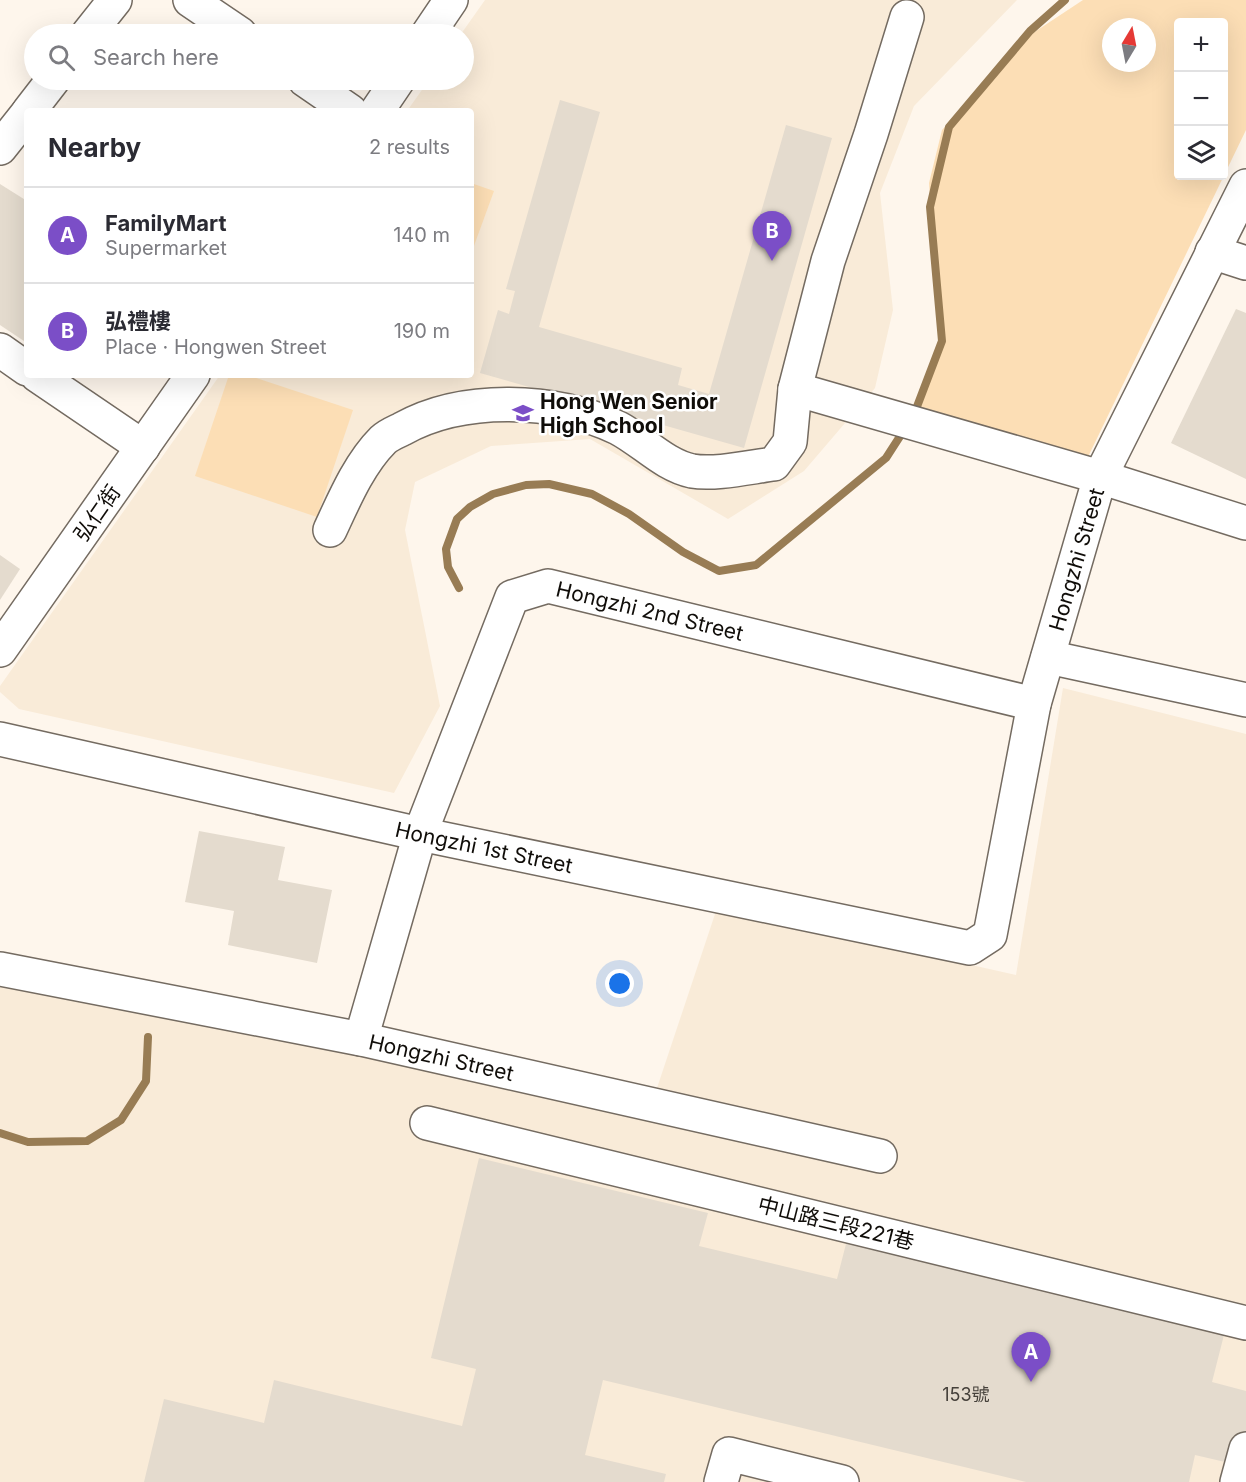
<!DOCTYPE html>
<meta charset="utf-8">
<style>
:root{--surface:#fff;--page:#f2f2f3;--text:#2b2b33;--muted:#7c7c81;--line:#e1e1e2;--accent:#7b4ec7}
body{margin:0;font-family:Inter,"Noto Sans TC",sans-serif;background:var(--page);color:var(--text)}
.controls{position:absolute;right:18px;top:18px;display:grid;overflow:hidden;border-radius:6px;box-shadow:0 6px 24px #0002}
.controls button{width:54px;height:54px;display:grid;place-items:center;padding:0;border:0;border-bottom:2px solid var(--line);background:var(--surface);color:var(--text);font:30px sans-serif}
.compass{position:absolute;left:1102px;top:18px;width:54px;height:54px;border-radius:50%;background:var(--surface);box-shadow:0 6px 24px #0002;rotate:10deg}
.you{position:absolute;left:620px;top:984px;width:21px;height:21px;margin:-15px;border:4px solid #fff;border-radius:50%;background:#1a73e8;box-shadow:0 0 0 9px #1a73e833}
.badge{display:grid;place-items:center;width:39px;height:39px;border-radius:50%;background:var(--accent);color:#fff;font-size:20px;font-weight:700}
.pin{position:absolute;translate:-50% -50px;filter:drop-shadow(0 2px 3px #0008)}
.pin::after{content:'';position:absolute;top:32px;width:21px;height:18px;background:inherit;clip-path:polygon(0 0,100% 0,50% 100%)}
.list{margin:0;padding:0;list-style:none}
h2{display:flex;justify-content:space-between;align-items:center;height:78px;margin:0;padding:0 24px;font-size:26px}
h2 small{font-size:20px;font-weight:400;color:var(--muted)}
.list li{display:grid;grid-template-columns:39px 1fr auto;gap:18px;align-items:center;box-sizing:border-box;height:96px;padding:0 24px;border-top:2px solid var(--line)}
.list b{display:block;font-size:22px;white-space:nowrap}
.list p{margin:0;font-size:20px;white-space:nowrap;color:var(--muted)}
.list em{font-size:20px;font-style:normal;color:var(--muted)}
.icon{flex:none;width:33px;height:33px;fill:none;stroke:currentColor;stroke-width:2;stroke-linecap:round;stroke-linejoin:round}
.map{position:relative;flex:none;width:1246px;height:1482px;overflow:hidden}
.search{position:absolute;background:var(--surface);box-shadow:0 6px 24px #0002;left:24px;top:24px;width:450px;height:66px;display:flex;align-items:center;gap:15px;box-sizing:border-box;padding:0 21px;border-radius:33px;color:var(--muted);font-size:22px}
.panel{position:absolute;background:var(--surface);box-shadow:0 6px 24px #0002;left:24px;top:108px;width:450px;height:270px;border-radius:6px}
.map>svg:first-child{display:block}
</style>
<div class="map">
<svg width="1246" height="1482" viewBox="0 0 1246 1482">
<rect width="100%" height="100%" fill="#fef6ec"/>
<g fill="#f9ebd8">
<path d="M 485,0 L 1017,0 L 914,106 L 880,193 L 893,310 L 875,388 L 804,471 L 728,519 L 590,439 L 491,446 L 415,482 L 405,530 L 440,706 L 394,793 L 19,709 L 0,692 L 0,686 L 220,375 L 471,375 L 471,111 L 407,111 L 429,80 L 464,80 L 464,34 L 461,34 Z"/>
<path d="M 1063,688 L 1246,734 L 1246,1482 L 0,1482 L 0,984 L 650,1109 L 717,908 L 1016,975 Z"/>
</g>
<g fill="#fcdeb5" fill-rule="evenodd">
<path d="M 1083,0 L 1246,0 L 1246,130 L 1086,461 L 917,408 L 939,340 L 929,183 L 942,130 L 1030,35 ZM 1178,22 L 1224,22 L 1224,176 L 1178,176 ZM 1111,27 L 1147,27 L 1147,63 L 1111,63 Z"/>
<path d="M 471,183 L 494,191 L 471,254 Z"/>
<path d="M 229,375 L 247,375 L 353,410 L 317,517 L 195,476 Z"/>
</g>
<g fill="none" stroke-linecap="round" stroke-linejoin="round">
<g stroke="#987c54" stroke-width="8">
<path d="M 913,417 L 942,341 L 930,207 L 949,127 L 1030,31 L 1065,0"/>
<path d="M 459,588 L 448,567 L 446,549 L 457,519 L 470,507 L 493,494 L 526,485 L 549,484 L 592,494 L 629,514 L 683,552 L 719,571 L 756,565 L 886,458 L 906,427"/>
<path d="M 0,1133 L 28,1142 L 87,1141 L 121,1120 L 146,1081 L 148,1037"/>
</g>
</g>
<g fill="#e4dbce">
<path d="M 560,100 L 600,112 L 539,327 L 682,368 L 678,385 L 709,394 L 786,125 L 832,138 L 744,448 L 480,373 L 498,310 L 509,314 L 515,291 L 506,289 Z"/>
<path d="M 0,184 L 27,201 L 27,343 L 0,325 Z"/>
<path d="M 1236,309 L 1246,313 L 1246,479 L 1171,443 Z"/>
<path d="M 0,555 L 20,569 L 0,600 Z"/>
<path d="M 199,831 L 285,847 L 278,880 L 332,890 L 317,963 L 228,945 L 234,911 L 185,902 Z"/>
<path d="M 479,1158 L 708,1213 L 699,1246 L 837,1279 L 847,1240 L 1225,1331 L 1212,1382 L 1246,1391 L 1246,1430 L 1238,1465 L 1195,1455 L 1189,1482 L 1026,1482 L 603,1380 L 585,1455 L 666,1474 L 664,1482 L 144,1482 L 164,1399 L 264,1423 L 274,1380 L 462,1426 L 476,1369 L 431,1358 Z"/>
</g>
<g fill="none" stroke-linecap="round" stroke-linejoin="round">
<defs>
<g id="minor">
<path d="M 190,0 L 240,34"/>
<path d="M 88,34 L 115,0"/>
<path d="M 428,34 L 451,0"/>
<path d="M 305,80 L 350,111"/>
<path d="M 29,111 L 53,80"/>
<path d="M 377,111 L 398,80"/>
<path d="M 0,148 L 27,114"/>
<path d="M 1212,252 L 1246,263"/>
<path d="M 0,350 L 27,369"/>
<path d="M 37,375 L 143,447"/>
<path d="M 795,389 L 1100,477 L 1246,523"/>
<path d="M 330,530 C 344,500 359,464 383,440 C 388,435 396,432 402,429 C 463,395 555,398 618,428 C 643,441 664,465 692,471 C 715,475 750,467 774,464 L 790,442 L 795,389 L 828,261 L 871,134 L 907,17"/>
<path d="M 0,650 L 193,375"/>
<path d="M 1048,657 L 1246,700"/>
<path id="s1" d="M 0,739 L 420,834 L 970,948 L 990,935 L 1034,704 L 1100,477 L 1246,186"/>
<path id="s2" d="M 0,969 L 361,1039 L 880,1156"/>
<path id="s3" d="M 361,1039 L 420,834 L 512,597 L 548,586 L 1034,704"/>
<path d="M 427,1123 L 1246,1323"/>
<path d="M 721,1482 L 729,1454 L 842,1482"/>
<path d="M 1237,1482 L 1246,1449"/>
</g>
</defs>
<use href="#minor" stroke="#746b61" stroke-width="36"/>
<use href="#minor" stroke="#fff" stroke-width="33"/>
</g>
<defs>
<symbol id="school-bare" viewBox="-9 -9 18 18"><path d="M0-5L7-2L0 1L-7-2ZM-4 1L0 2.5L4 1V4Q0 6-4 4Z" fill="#7b4ec7" stroke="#fff" stroke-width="2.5" paint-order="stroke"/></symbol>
</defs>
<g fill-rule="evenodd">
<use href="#school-bare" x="508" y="398" width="30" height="30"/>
</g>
<g text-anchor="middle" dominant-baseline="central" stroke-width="5" stroke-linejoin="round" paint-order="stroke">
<g font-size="18" fill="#45403a">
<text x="966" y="1394">153號</text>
</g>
<g font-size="21" font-weight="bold" fill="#100d09" stroke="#fff" text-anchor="start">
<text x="540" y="401">Hong Wen Senior<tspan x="540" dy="24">High School</tspan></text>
</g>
<g font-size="21" fill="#100d09" stroke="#fff">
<text transform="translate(97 513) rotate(-55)">弘仁街</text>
<text stroke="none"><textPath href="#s1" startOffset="1402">Hongzhi Street</textPath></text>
<text stroke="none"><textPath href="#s3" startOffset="610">Hongzhi 2nd Street</textPath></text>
<text stroke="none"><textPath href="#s1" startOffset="496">Hongzhi 1st Street</textPath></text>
<text stroke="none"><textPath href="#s2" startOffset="450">Hongzhi Street</textPath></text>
<text transform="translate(836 1223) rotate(14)">中山路三段221巷</text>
</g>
</g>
</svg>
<div class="controls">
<button>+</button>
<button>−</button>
<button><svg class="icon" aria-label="layers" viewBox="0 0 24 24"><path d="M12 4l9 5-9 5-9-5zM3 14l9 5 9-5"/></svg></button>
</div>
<svg class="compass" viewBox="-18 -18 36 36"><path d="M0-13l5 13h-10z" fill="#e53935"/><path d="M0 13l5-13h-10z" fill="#7c7c81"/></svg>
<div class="you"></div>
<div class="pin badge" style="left:1031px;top:1382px">A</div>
<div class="pin badge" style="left:772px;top:261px">B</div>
<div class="search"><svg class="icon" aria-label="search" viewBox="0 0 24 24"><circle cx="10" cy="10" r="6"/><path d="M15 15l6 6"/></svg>Search here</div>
<section class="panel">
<h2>Nearby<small>2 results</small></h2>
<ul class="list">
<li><span class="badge">A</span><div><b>FamilyMart</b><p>Supermarket</p></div><em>140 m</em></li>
<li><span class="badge">B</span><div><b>弘禮樓</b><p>Place · Hongwen Street</p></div><em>190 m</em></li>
</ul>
</section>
</div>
